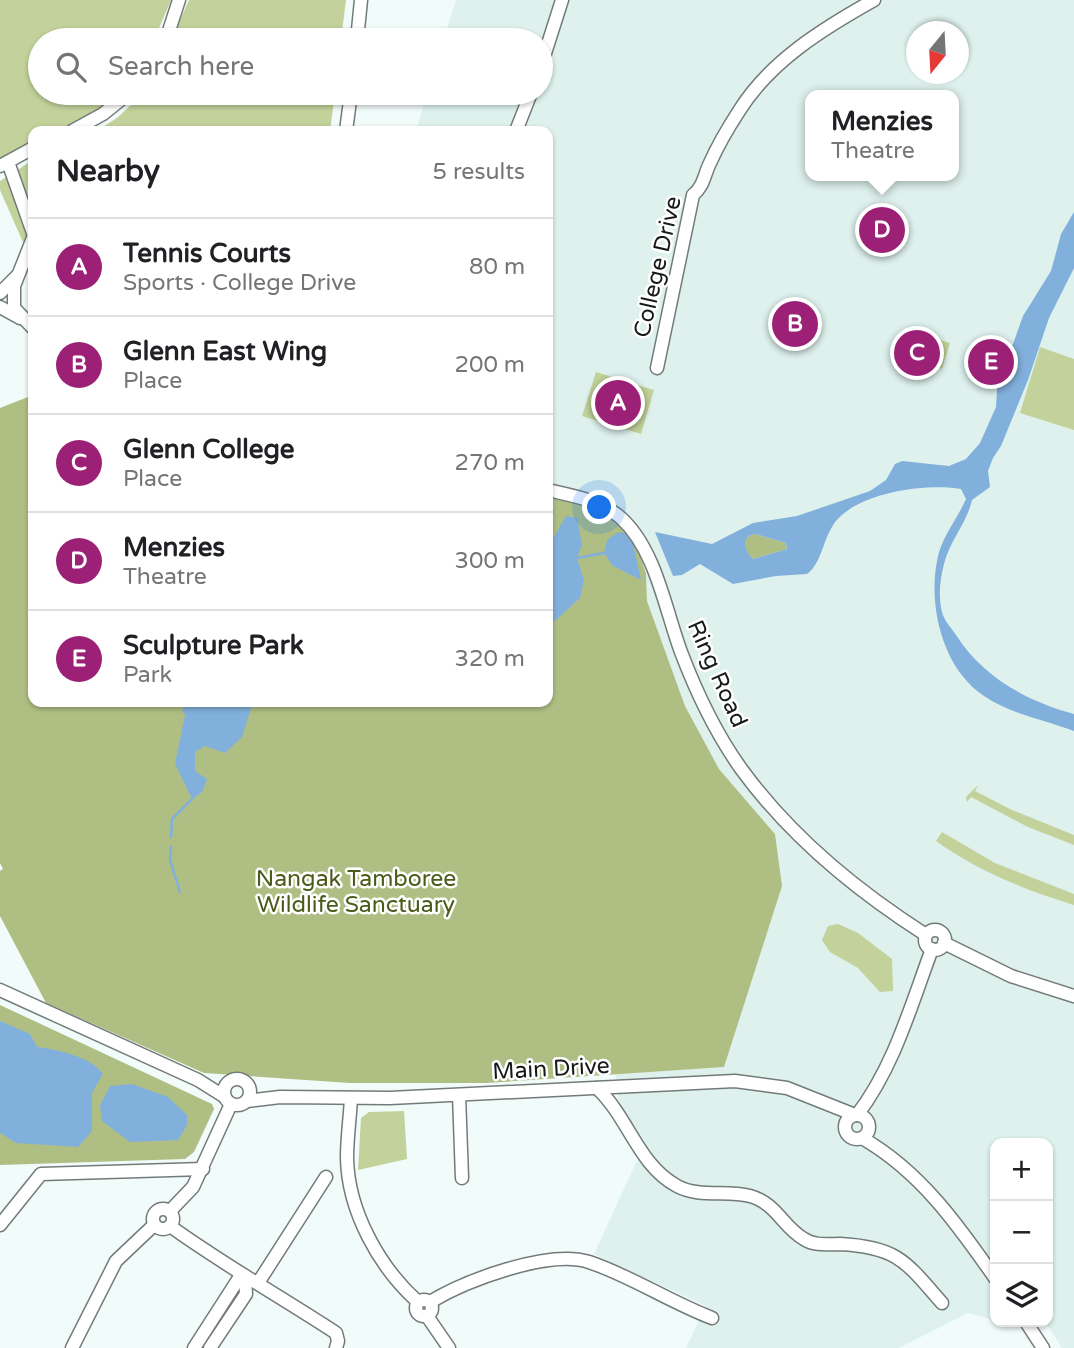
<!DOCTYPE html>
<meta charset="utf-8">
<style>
:root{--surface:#fff;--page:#f2f2f2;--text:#202124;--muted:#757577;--line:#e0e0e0;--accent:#9c2076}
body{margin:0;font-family:"Varela Round",sans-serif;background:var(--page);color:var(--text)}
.controls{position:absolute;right:21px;bottom:21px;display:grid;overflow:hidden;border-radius:14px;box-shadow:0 2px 5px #0004}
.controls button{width:63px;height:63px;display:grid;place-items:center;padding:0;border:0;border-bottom:2px solid var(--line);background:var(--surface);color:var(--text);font:35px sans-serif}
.compass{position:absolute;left:906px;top:21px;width:63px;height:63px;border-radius:50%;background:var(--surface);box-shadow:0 2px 5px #0004;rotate:198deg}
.you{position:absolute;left:600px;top:508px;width:24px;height:24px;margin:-18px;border:5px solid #fff;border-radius:50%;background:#1a73e8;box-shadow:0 0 0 10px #1a73e833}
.badge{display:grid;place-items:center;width:46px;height:46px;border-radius:50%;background:var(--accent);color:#fff;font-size:23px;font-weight:700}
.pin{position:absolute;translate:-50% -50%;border:4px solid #fff;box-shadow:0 2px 7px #0006}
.popup{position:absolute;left:805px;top:90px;width:154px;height:91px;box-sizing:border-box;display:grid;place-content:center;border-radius:14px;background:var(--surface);filter:drop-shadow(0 2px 5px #0005);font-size:23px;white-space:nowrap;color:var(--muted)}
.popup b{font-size:26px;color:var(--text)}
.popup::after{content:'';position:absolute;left:50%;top:100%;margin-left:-14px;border:14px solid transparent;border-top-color:var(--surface)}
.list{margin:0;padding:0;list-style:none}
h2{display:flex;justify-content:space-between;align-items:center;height:91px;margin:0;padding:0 28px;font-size:30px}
h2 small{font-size:23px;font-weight:400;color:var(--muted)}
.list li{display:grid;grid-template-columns:46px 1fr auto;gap:21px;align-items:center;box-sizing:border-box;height:98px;padding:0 28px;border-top:2px solid var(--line)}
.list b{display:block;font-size:26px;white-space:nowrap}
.list p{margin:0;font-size:23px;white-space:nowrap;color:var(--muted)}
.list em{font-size:23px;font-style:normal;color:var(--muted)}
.icon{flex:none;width:38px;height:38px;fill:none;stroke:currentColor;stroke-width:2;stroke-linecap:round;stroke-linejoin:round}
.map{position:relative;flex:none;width:1074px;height:1348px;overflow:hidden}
.search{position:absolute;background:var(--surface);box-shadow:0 2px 5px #0004;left:28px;top:28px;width:525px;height:77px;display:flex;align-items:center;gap:18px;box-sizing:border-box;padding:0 24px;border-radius:38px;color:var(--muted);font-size:26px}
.panel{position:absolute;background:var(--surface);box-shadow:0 2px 5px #0004;left:28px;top:126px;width:525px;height:581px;border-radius:14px}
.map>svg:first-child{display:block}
</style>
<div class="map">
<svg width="1074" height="1348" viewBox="0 0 1074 1348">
<rect width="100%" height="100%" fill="#f1fbf9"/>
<path fill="#def1ed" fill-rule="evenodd" d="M 456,0 L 1074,0 L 1074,1348 L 1062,1348 L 1046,1322 L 1048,1143 L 995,1143 L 995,1320 L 968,1313 L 899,1348 L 686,1348 L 706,1306 L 594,1254 L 645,1143 L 618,1099 L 616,1073 L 724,1067 L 775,834 L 719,769 L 685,706 L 647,601 L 646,574 L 548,493 L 548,131 L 416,131 L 427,93 L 541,93 L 541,40 L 443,40 ZM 916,32 L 958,32 L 958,74 L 916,74 ZM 810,95 L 954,95 L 954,176 L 810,176 Z"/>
<g fill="#c2d29a">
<path d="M 0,0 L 171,0 L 154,40 L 40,40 L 40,93 L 121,93 C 90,119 75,131 33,131 L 33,143 L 0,162 Z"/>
<path d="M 189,0 L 346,0 L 341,40 L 171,40 Z"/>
<path d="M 144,93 L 335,93 L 330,131 L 96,131 L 117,118 Z"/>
<path d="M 33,160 L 33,265 L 0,190 L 0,181 Z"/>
<path d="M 933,338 L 950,343 L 942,369 L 925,363 Z"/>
<path d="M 1040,347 L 1074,359 L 1074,430 L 1020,413 Z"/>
<path d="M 596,372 L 654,390 L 641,434 L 582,416 Z"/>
<path d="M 978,785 L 975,791 L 1012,810 L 1074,835 L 1074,845 L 1028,827 L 971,797 L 967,802 L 966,797 Z"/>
<path d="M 942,832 L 995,863 L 1074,894 L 1074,905 C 1025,890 978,871 936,841 Z"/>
<path d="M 838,924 L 858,933 L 892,959 L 893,991 L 880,992 L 858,968 L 830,952 L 822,940 L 828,926 Z"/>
<path d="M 404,1111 L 407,1159 L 358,1170 L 361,1118 L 369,1112 Z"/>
</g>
<g fill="#afbf84">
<path d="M 33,395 L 33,702 L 548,702 L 548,493 L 609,512 L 636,543 L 646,574 L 647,601 L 685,706 L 719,769 L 775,834 L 782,886 L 724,1067 L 487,1083 L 350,1083 L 204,1073 L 46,1003 L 0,916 L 0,871 L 3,869 L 0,863 L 0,408 Z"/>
<path d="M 755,534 L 786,543 L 787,549 L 753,559 C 746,553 741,543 749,536 Z"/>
<path d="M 0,1005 L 212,1104 L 214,1109 L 194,1152 L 185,1159 L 0,1165 Z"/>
</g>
<g fill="#82b0dc" fill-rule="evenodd">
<path d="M 1074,212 L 1074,268 L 1049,318 L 1028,380 L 1001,446 L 993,458 L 988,471 L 990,487 L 972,500 C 967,523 950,540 944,564 C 940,579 938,596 942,612 C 944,620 951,628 956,635 C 983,677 1026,701 1074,714 L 1074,731 C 1045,720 1010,714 984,696 C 943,669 928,607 937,561 C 941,537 957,520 966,499 L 961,489 C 925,483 851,493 832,527 C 823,541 821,564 807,574 L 776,576 L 733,584 L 700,564 L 682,575 L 673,576 L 655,532 L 712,544 L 753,523 L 797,516 L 870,491 L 886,480 L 895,464 L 902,461 L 949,466 L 966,459 L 980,443 L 996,407 L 998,373 L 1013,344 L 1023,316 L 1051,271 L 1061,234 ZM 755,534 L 786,543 L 787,549 L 753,559 C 747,553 741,543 749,536 Z"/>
<path d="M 566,516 L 577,518 L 582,545 L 577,558 L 584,580 L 580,598 L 548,627 L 548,547 Z"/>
<path d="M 618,532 L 631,534 L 641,580 L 613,566 L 604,553 L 607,540 Z"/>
<path d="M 186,702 L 253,702 L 242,737 L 225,753 L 205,746 L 195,752 L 195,771 L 207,779 L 202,792 L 192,799 L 175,764 L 185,715 L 182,710 Z"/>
<path d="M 0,1021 L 30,1034 L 37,1047 C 58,1050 90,1056 103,1074 L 92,1093 L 92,1131 L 78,1147 L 16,1143 L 0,1133 Z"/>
<path d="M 132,1084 L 168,1097 L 187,1115 L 187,1125 L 178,1140 L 130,1142 L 102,1121 L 100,1105 L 110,1086 Z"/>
</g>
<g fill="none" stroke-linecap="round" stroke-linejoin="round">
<g stroke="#82b0dc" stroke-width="2.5">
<path d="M 577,558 L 604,553"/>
<path d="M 171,837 L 172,819 L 192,799"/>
<path d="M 171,847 L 170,860 L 180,892"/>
</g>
<defs>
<g id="minor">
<path d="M 166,40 L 179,0"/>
<path d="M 357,40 L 361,0"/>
<path d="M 541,66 L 562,0"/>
<path d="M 72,131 L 103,114 L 129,93"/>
<path d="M 346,131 L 351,93"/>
<path d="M 516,131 L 531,93"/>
<path d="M 8,162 L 33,233"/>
<path d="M 0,166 L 33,148"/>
<path d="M 33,238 L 14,286 L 14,308 L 33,328"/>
<path d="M 0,293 L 18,275"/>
<path d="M 0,307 L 20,318"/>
<path d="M 657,368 L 693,195 C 704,186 704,175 710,163 C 718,145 728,128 739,111 C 770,61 824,28 874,0"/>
<path d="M 548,490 C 573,496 601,500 621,518 C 656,550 665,609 681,652 C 697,694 716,734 742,770 C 791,837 857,891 926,935"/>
<circle cx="935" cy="940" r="10"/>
<path d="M 944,943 L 1011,976 L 1074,996"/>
<path d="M 0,990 L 198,1080 L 225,1097"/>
<circle cx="237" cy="1092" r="13"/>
<path d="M 597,1088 C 629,1118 638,1165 677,1186 C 699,1198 726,1190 750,1196 C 776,1203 783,1227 804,1239 C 814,1246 828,1244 840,1244 C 898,1247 906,1262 942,1303"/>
<path d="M 459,1095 L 462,1178"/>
<path d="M 351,1098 C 350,1118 347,1138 347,1158 C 348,1211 379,1267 418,1302"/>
<path d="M 247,1101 L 280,1097 L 390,1098 L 735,1081 L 787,1088 L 855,1115"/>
<path d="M 857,1115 C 894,1067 911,1005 932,949"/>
<circle cx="857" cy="1127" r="12"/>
<path d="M 862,1138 C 920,1171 958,1225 995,1278"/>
<circle cx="163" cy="1219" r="10"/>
<path d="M 170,1211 L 193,1187 L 231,1104"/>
<path d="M 0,1225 L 41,1174 L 203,1169"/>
<path d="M 170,1226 C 224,1265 281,1297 336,1333 L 338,1341 L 336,1348"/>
<path d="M 258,1283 L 326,1177"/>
<circle cx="424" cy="1308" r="8"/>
<path d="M 430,1302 C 465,1281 548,1249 589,1262 C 631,1276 670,1302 712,1318"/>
<path d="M 427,1316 L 449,1348"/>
<path d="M 1026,1322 L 1043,1348"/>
<path d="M 72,1348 L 116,1261 L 154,1225"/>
<path d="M 194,1348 L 241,1275"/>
<path d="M 210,1348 L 246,1294 L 245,1278"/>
</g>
</defs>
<use href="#minor" stroke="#737b7a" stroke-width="15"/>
<use href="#minor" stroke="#fff" stroke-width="12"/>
</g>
<g text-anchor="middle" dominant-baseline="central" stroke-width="5" stroke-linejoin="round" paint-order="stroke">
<g font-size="23" fill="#171a19" stroke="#fff">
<text transform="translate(658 267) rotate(-77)">College Drive</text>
<text transform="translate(717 674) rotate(66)">Ring Road</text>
<text transform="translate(551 1069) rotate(-3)">Main Drive</text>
</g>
<g font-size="23" fill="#4c5a1a" stroke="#fff">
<text x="356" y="879">Nangak Tamboree<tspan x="356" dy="26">Wildlife Sanctuary</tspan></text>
</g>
</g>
</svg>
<div class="controls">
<button>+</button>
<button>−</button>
<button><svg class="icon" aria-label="layers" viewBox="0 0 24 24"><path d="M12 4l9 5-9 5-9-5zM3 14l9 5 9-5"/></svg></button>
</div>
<svg class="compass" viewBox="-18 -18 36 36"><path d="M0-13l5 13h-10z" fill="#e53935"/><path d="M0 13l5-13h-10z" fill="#757577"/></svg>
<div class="you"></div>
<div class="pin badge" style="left:618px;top:403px">A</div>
<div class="pin badge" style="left:795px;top:324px">B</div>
<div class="pin badge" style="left:917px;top:353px">C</div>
<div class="pin badge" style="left:882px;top:230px">D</div>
<div class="popup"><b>Menzies</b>Theatre</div>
<div class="pin badge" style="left:991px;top:362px">E</div>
<div class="search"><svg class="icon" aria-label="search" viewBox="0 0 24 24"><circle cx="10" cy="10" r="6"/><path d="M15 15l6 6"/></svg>Search here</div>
<section class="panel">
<h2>Nearby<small>5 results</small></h2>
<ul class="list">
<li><span class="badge">A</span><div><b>Tennis Courts</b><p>Sports · College Drive</p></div><em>80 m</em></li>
<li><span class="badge">B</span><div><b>Glenn East Wing</b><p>Place</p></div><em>200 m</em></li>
<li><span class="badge">C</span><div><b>Glenn College</b><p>Place</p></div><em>270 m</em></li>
<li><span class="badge">D</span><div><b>Menzies</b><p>Theatre</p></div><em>300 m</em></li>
<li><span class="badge">E</span><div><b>Sculpture Park</b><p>Park</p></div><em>320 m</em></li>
</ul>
</section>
</div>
